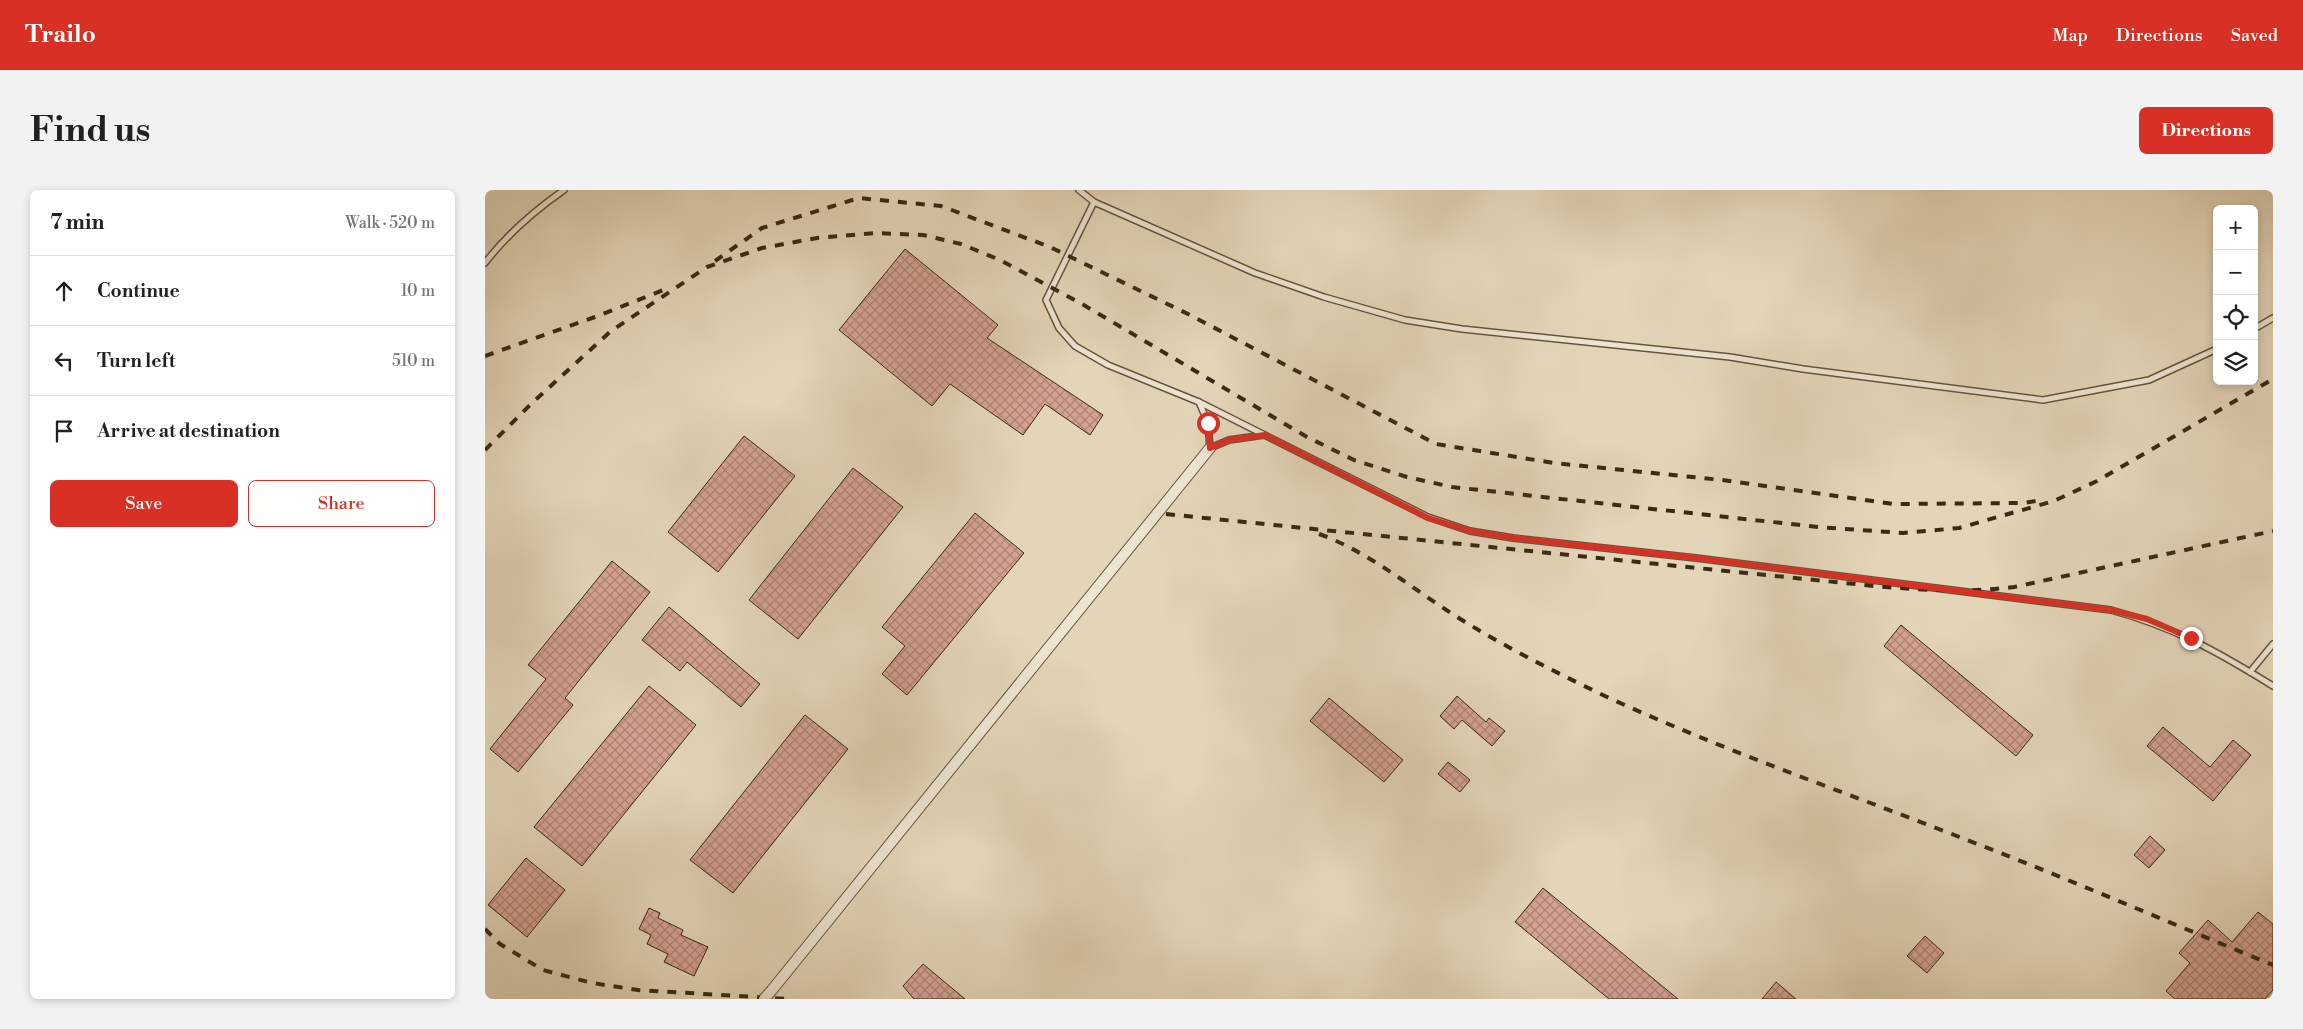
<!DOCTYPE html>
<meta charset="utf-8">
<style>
:root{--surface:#fff;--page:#f2f2f2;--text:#202124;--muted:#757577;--line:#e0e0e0;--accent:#d93025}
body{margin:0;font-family:"Libre Bodoni",serif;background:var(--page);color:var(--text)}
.controls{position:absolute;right:15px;top:15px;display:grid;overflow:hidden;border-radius:8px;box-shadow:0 2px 8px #0003}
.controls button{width:45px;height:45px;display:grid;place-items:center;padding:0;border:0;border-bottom:1px solid var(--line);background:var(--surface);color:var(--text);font:25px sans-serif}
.stop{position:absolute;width:15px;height:15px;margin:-11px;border:4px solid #d93025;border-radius:50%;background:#fff}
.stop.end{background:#d93025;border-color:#fff;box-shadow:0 1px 5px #0008}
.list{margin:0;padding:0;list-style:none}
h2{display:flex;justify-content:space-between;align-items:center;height:65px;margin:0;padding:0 20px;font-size:21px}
h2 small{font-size:16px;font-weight:400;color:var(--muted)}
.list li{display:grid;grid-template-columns:32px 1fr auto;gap:15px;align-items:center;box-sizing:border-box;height:70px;padding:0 20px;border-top:1px solid var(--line)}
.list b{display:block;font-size:19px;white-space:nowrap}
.list em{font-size:16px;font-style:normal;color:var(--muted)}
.actions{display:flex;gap:10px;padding:15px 20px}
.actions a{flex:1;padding:11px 0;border:1px solid var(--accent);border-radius:8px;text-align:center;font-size:18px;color:var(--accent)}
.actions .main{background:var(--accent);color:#fff}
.icon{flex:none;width:28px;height:28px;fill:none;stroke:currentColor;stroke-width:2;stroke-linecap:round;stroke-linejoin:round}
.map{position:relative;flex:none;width:1788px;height:809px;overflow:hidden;border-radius:8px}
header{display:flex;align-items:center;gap:30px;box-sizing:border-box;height:70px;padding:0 25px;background:var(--accent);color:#fff}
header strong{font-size:24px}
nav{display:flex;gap:28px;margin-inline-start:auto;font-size:18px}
.intro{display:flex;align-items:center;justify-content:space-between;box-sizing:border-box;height:120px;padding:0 30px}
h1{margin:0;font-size:35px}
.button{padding:12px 22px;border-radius:8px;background:var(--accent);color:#fff;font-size:18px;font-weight:700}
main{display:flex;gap:30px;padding:0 30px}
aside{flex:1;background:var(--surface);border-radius:8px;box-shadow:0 2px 8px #0003}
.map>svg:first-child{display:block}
</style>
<header>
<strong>Trailo</strong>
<nav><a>Map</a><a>Directions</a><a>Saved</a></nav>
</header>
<div class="intro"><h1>Find us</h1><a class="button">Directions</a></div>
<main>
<aside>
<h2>7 min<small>Walk · 520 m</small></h2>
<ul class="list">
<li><svg class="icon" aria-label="ahead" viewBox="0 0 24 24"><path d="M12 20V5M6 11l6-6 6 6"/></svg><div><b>Continue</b></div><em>10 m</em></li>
<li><svg class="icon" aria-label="left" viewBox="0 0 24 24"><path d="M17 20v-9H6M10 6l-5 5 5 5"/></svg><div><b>Turn left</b></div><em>510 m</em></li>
<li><svg class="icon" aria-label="arrive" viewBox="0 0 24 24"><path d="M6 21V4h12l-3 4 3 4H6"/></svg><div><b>Arrive at destination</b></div></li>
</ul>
<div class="actions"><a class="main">Save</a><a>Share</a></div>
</aside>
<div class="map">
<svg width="1788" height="809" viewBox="0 0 1788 809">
<defs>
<pattern id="building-cross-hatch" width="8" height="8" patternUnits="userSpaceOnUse" patternTransform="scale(1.25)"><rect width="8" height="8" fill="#d4a292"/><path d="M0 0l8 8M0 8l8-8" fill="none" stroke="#ad8476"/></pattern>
</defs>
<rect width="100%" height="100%" fill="#e3d5b8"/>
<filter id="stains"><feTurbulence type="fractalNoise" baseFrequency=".004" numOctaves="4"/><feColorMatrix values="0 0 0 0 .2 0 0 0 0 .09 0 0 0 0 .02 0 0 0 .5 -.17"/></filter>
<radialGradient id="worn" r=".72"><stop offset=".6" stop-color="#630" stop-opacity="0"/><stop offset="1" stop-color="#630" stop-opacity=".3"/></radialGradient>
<g fill="url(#building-cross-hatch)" stroke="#392a16">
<path d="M 420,59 L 513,135 L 502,148 L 618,225 L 605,245 L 560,214 L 538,245 L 465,194 L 447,216 L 354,140 Z"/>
<path d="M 259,246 L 310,286 L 233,382 L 183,342 Z"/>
<path d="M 368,278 L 418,317 L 313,449 L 264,410 Z"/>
<path d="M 490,323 L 539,363 L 422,505 L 397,484 L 420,456 L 397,437 Z"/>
<path d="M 127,371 L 165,402 L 80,508 L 88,515 L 33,582 L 5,559 L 61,489 L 43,475 Z"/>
<path d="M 184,417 L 275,494 L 256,517 L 202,472 L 195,481 L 157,450 Z"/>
<path d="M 1416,435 L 1548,545 L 1531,566 L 1399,456 Z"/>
<path d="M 164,496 L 211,535 L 97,676 L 49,637 Z"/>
<path d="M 972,506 L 1001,532 L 1004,528 L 1020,541 L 1007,556 L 977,530 L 969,539 L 955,526 Z"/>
<path d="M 844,508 L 918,570 L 899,592 L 825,531 Z"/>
<path d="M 320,525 L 363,559 L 248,703 L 205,670 Z"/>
<path d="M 1678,537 L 1725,577 L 1748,550 L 1766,565 L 1728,611 L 1662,556 Z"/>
<path d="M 963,572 L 985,590 L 975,602 L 953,584 Z"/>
<path d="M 1665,646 L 1680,660 L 1664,678 L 1649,665 Z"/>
<path d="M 41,668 L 80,700 L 42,747 L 3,715 Z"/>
<path d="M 1058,698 L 1193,809 L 1124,809 L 1030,732 Z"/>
<path d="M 164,718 L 175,723 L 173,728 L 198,740 L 196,745 L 223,757 L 209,786 L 179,772 L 183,764 L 162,754 L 166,745 L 154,739 Z"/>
<path d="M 1773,722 L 1788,734 L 1788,800 L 1780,809 L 1690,809 L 1681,801 L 1705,773 L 1694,763 L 1723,730 L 1747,752 Z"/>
<path d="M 1440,746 L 1459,763 L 1442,783 L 1422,766 Z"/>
<path d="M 438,774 L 480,809 L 429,809 L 418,796 Z"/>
<path d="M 1291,792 L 1311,809 L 1277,809 Z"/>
</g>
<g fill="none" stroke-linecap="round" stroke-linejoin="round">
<defs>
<g id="lane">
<path d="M 594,0 L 609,12 L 770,83 L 839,107 L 920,130 L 977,139 L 1245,167 L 1318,179 L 1558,210 L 1664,190 L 1732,159"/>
<path d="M 609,12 L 561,110 L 574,138 L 590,156 L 623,175 L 714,212 L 943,327 L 985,341 L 1028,348 L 1211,368 L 1626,420 C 1689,437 1733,462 1788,496"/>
<path d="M 0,73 C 23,43 49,21 79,0"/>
<path d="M 1769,139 L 1788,128"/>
<path d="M 714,212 L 723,233 L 725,258 L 744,250 L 779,245"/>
<path d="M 1765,482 L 1788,454"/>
</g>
<path id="street" d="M 287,800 L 725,258"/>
</defs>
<use href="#lane" stroke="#64553e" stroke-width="8"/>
<use href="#street" stroke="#64553e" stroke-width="12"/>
<use href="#lane" stroke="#ede4d1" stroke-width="5"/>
<use href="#street" stroke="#ede4d1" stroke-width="10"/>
<g stroke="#392a16" stroke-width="4" stroke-dasharray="9 9" stroke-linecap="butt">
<path d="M 230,71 L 277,38 L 374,8 L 456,16 L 565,57 L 703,124 L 951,254 L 1069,273 L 1237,290 L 1409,314 L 1539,313 L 1551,311"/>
<path d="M 0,166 L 110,127 L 181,99"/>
<path d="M 0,260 L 47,213 L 126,141 L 222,77 L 277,58 L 332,48 L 390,43 L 438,45 L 476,54 L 515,70 L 597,114 L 822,247 L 869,270 L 922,287 L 967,297 L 1333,337 L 1418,343 L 1474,338 L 1569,311 L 1612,291 L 1788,189"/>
<path d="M 681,324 L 1389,396 C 1436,400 1482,403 1529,397 L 1788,341"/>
<path d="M 834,344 C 884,362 925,397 969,425 C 1018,456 1070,482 1122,507 C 1244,563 1371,606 1495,655 C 1593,693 1690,735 1788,775"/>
<path d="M 0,739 L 15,754 L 58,780 L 107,793 L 153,800 L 304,809"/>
</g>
<defs>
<path id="street-bridge" d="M 279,809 L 287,800"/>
</defs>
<use href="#street-bridge" stroke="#64553e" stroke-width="12" stroke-linecap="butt"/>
<use href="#street-bridge" stroke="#ede4d1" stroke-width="10"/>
</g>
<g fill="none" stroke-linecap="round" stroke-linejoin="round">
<path stroke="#d93025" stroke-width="6" d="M 723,233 L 725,258 L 744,250 L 780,245 L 943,328 L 985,341 L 1028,348 L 1211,368 L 1626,420 L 1662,429 L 1706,448"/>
</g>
<rect width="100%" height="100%" filter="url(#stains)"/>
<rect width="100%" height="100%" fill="url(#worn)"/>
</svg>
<div class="controls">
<button>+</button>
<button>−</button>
<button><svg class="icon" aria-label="locate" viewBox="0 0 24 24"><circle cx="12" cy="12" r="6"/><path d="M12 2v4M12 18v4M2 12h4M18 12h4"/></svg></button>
<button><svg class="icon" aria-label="layers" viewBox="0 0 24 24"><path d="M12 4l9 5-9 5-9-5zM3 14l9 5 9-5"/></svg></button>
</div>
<div class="stop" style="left:723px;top:233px"></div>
<div class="stop end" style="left:1706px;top:448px"></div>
</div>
</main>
